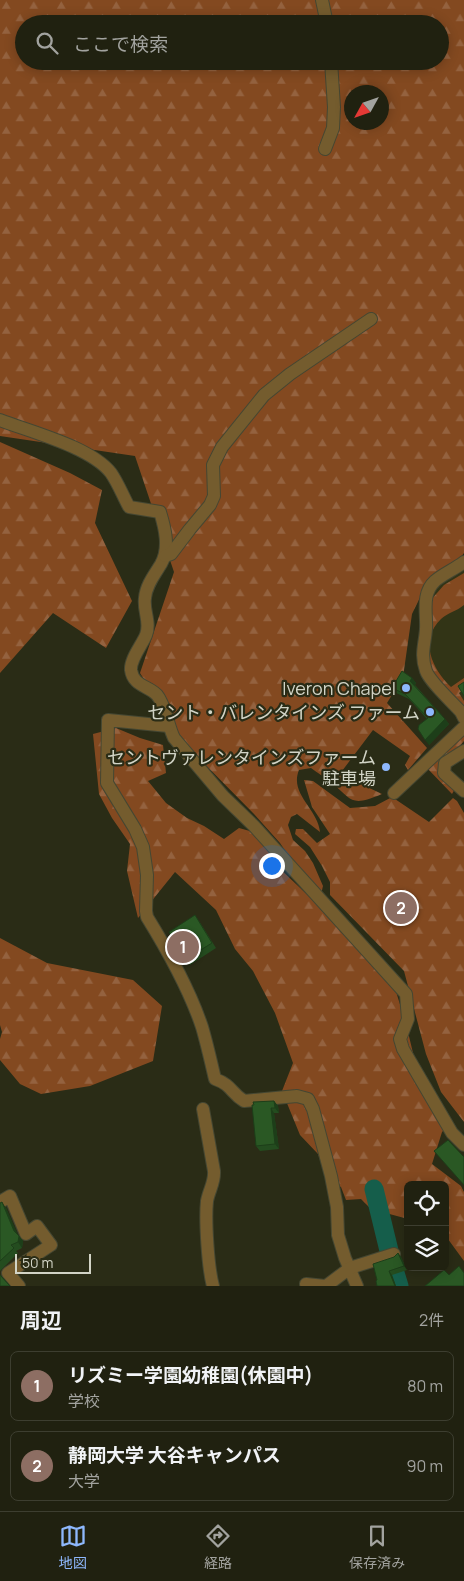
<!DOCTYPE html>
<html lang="ja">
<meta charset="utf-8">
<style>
:root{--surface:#202110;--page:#282919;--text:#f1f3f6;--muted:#a2a39f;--line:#3d3e30;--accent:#8eb8fd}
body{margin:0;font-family:Manrope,"Noto Sans JP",sans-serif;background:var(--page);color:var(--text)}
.controls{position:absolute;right:15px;bottom:15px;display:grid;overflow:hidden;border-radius:8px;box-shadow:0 2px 12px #0003}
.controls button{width:45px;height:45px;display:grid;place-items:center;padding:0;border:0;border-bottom:1px solid var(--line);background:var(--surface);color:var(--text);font:25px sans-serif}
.compass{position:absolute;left:344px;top:85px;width:45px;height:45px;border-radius:50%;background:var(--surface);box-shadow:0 2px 12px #0003;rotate:230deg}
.scale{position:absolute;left:15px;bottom:12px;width:76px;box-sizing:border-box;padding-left:5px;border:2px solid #d2d4c6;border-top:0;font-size:14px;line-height:18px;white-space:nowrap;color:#d2d4c6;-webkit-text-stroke:4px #2a2c16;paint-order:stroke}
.you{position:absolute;left:271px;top:865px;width:18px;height:18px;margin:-12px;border:4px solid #fff;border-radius:50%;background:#1a73e8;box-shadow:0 0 0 8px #1a73e833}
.badge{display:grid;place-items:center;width:32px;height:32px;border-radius:50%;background:var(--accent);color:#fff;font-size:16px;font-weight:700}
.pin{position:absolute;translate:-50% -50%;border:2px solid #fff;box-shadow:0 1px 5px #0006}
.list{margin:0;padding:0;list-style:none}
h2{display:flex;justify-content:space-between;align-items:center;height:65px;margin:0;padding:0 20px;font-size:21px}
h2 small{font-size:16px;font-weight:400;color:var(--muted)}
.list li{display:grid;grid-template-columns:32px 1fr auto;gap:15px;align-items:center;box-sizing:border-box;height:70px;margin:0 10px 10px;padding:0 10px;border:1px solid var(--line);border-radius:8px}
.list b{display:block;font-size:19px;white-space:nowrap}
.list p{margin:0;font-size:16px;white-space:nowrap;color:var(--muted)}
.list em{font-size:16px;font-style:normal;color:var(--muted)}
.icon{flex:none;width:28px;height:28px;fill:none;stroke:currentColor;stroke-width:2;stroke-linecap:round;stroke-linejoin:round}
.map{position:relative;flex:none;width:464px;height:1286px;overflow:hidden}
.search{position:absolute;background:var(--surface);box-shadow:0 2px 12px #0003;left:15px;right:15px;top:15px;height:55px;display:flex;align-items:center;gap:12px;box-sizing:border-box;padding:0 18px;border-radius:28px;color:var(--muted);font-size:19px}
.sheet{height:225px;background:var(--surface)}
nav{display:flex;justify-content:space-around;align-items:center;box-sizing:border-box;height:70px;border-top:1px solid var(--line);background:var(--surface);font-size:14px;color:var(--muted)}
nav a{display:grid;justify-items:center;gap:2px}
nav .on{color:var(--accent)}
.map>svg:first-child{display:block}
</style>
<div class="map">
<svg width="464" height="1286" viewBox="0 0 464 1286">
<defs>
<pattern id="forest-firs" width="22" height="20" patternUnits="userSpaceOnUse" patternTransform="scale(1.25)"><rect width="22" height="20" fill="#834920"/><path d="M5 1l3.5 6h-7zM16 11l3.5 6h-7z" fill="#94623f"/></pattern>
</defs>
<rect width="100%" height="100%" fill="#2a2c16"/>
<path fill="#323416" d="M 464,567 L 464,711 L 432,672 L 426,645 L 433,592 L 438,584 Z"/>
<g fill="url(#forest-firs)" fill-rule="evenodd">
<path d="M 0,0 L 464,0 L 464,553 L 457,562 L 430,577 L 412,614 L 403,677 L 387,703 L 427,748 L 408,770 L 405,765 L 410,756 L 373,730 L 342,771 L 363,785 L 382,794 C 351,807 353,801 331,782 C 325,777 317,773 311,768 L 299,770 C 289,794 318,809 320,832 L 297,814 L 291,817 L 288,825 L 293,840 L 305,851 L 313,863 L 323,886 L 321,894 L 294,864 L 280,843 L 254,814 L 183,742 L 140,673 L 174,572 L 135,456 L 0,436 ZM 24,24 L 440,24 L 440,61 L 24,61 ZM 352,92 L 382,92 L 382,122 L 352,122 Z"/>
<path d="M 0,442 L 70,473 L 102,490 L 95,523 L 132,601 L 106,648 L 53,613 L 0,673 Z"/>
<path d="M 464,573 L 464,605 C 457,611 447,613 441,619 C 419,640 432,669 451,687 L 464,678 L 464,689 L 459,693 L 464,701 L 464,710 L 432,672 L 426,656 L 429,620 L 429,607 L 430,601 L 444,585 Z"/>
<path d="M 116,728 L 140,738 L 163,745 L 166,773 L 148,781 L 166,803 L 187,818 L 204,826 L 224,839 L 239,828 L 257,833 L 278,867 L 334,920 L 394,985 L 406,1024 L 414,1057 L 449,1125 L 442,1132 L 432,1164 L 461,1186 L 464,1192 L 464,1261 L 445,1235 L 445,1185 L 408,1185 L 408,1219 L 371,1209 L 361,1199 L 346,1200 L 341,1187 L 327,1180 L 318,1154 L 300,1135 L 282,1091 L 293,1063 L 275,1013 L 253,971 L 235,949 L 216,910 L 175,872 L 138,918 L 127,871 L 130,844 L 112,818 L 99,794 L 93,734 Z"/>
<path d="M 464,735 L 464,741 L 446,761 L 456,787 L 452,794 L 427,768 Z"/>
<path d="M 304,780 L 313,781 L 350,808 L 375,806 L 392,797 L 429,822 L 453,798 L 457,801 L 464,813 L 464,1122 L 441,1092 L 426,1054 L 404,971 L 330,895 L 330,882 L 322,866 L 310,847 L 295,834 L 296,829 L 303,829 L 317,843 L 330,834 L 312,807 Z"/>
<path d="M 0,938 L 47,963 L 133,980 L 162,1006 L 153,1061 L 90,1086 L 41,1094 L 20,1084 L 0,1060 L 0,1039 L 2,1032 L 0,1025 Z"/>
</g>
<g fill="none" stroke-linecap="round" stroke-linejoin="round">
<path stroke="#155e4b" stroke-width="19" d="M 374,1189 L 392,1263 L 399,1286"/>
<defs>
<g id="minor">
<path d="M 322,0 L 327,24"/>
<path d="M 325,149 L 333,128 L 334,107 L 331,61"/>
<path d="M 0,420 C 31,432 91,447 111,473 C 118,483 123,496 129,507 L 160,512 C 165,528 170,548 161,564 C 155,574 146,585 145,598 C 143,611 151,622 146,635 C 142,645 130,659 131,670 C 133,686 149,686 157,695 C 165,704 168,726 174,738 L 223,796 L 254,826 L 406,994 L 408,1019 L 400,1039 L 403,1049 L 452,1133 L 464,1145"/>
<path d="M 165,556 L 171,554 L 190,529 L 210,505 L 214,496 L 213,465 L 222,447 L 264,395 L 290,374 L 371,319"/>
<path d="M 464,562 C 455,569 443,574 435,581 C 421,594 427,613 426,629 C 425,644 420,655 426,671 C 430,682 452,702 461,712 L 464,718"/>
<path d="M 168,726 L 108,720 L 107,783 L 135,829 L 143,847 L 147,875 L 146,911 L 147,917 C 168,951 189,988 202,1027 C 207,1044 211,1062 215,1079 C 232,1085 231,1093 244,1101 L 297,1096 L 308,1099 L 313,1109 L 331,1176 L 337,1207 L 338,1235 L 345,1258 L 357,1286"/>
<path d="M 464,751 L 445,763 L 444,773 L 464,791"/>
<path d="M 394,793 L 464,727"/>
<path d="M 203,1109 L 214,1171 C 215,1182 209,1190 207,1201 C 205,1220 208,1268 213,1286"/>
<path d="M 0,1202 L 10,1196 L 26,1234 L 37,1226 L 51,1245 L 8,1273 L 19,1286"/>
<path d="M 306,1284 L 325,1286"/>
<path d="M 326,1286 L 350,1268 L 394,1254"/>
</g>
</defs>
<use href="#minor" stroke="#454732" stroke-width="14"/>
<use href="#minor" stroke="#745c2e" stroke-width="12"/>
</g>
<g fill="#244c1f">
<path d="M 412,678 L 416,683 L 415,685 L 445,719 L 449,724 L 429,745 L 427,719 L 409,699 L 396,693 L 392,688 Z"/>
<path d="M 199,921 L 216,948 L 190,965 L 186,959 Z"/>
<path d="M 274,1101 L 278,1106 L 279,1113 L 274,1113 L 279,1149 L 260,1151 L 256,1146 Z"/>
<path d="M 0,1203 L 6,1208 L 17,1234 L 23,1241 L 22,1248 L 16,1251 L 18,1253 L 0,1271 Z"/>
<path d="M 398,1253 L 401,1257 L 407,1270 L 392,1275 L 396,1286 L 377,1286 L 394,1257 Z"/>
</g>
<g fill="#1d3e19">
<path d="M 412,678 L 416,683 L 414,686 L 410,681 Z"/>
<path d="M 445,719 L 449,724 L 429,745 L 425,740 Z"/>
<path d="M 274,1101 L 278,1106 L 279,1113 L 275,1108 Z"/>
<path d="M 271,1108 L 274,1113 L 279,1149 L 275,1144 Z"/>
<path d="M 2,1202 L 6,1208 L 19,1237 L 14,1231 Z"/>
<path d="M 19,1236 L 23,1241 L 22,1248 L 18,1242 Z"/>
<path d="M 398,1253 L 401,1257 L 407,1270 L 404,1266 Z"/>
<path d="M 389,1271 L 392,1275 L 396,1286 L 395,1286 Z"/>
</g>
<g fill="#2a5824" stroke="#1d3e19">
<path d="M 402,671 L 412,678 L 410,681 L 445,719 L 425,740 L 418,729 L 419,725 L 428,718 L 405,694 L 392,688 Z"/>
<path d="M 464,682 L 464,696 L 458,686 Z"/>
<path d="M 195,915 L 212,943 L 186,959 L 169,932 Z"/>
<path d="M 274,1101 L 275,1108 L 271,1108 L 275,1144 L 256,1146 L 252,1105 L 254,1105 L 253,1102 Z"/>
<path d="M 448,1140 L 464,1157 L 464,1185 L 434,1151 Z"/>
<path d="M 2,1202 L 14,1231 L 19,1236 L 18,1242 L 11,1245 L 14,1248 L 0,1261 L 0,1203 Z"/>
<path d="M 398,1253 L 404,1266 L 389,1271 L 395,1286 L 377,1286 L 376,1281 L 377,1280 L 373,1264 L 394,1257 Z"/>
<path d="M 459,1266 L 464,1273 L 464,1286 L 425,1286 L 444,1270 L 449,1275 Z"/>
<path d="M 0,1275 L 10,1286 L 0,1286 Z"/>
</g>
<g fill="#8eb8fd" stroke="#2a2c16" stroke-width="2">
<circle cx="406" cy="688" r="5"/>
<circle cx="430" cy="712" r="5"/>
<circle cx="386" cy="767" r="5"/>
</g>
<g text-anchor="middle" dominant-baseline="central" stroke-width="4.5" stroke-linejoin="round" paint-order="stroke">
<g font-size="18" fill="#d2d4c6" stroke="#2a2c16" text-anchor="end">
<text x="396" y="688">Iveron Chapel</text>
<text x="420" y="712">セント・バレンタインズ ファーム</text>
<text x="376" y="757">セントヴァレンタインズファーム<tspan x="376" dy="21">駐車場</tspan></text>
</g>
</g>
</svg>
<div class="controls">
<button><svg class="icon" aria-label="locate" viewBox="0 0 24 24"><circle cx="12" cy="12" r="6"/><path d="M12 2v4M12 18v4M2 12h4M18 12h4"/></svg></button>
<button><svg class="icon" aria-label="layers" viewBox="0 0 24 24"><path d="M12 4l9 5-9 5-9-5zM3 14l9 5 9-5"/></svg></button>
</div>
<svg class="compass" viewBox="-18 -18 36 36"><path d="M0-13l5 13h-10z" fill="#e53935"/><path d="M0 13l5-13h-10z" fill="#a2a39f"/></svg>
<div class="scale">50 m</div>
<div class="you"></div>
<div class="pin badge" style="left:183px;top:947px;background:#8d6e63">1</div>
<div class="pin badge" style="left:401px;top:908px;background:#8d6e63">2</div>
<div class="search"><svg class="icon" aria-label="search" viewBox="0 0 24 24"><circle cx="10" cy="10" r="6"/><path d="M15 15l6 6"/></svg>ここで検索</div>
</div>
<section class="sheet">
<h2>周辺<small>2件</small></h2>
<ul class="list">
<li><span class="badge" style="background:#8d6e63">1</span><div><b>リズミー学園幼稚園(休園中)</b><p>学校</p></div><em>80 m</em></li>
<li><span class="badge" style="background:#8d6e63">2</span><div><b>静岡大学 大谷キャンパス</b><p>大学</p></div><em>90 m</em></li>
</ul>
</section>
<nav>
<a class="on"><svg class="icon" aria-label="map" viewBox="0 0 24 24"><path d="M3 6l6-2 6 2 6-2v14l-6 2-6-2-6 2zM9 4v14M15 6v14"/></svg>地図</a>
<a><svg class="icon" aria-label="directions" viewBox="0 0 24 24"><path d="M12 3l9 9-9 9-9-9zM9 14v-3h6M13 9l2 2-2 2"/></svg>経路</a>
<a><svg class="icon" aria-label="saved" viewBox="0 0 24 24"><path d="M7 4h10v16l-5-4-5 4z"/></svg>保存済み</a>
</nav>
